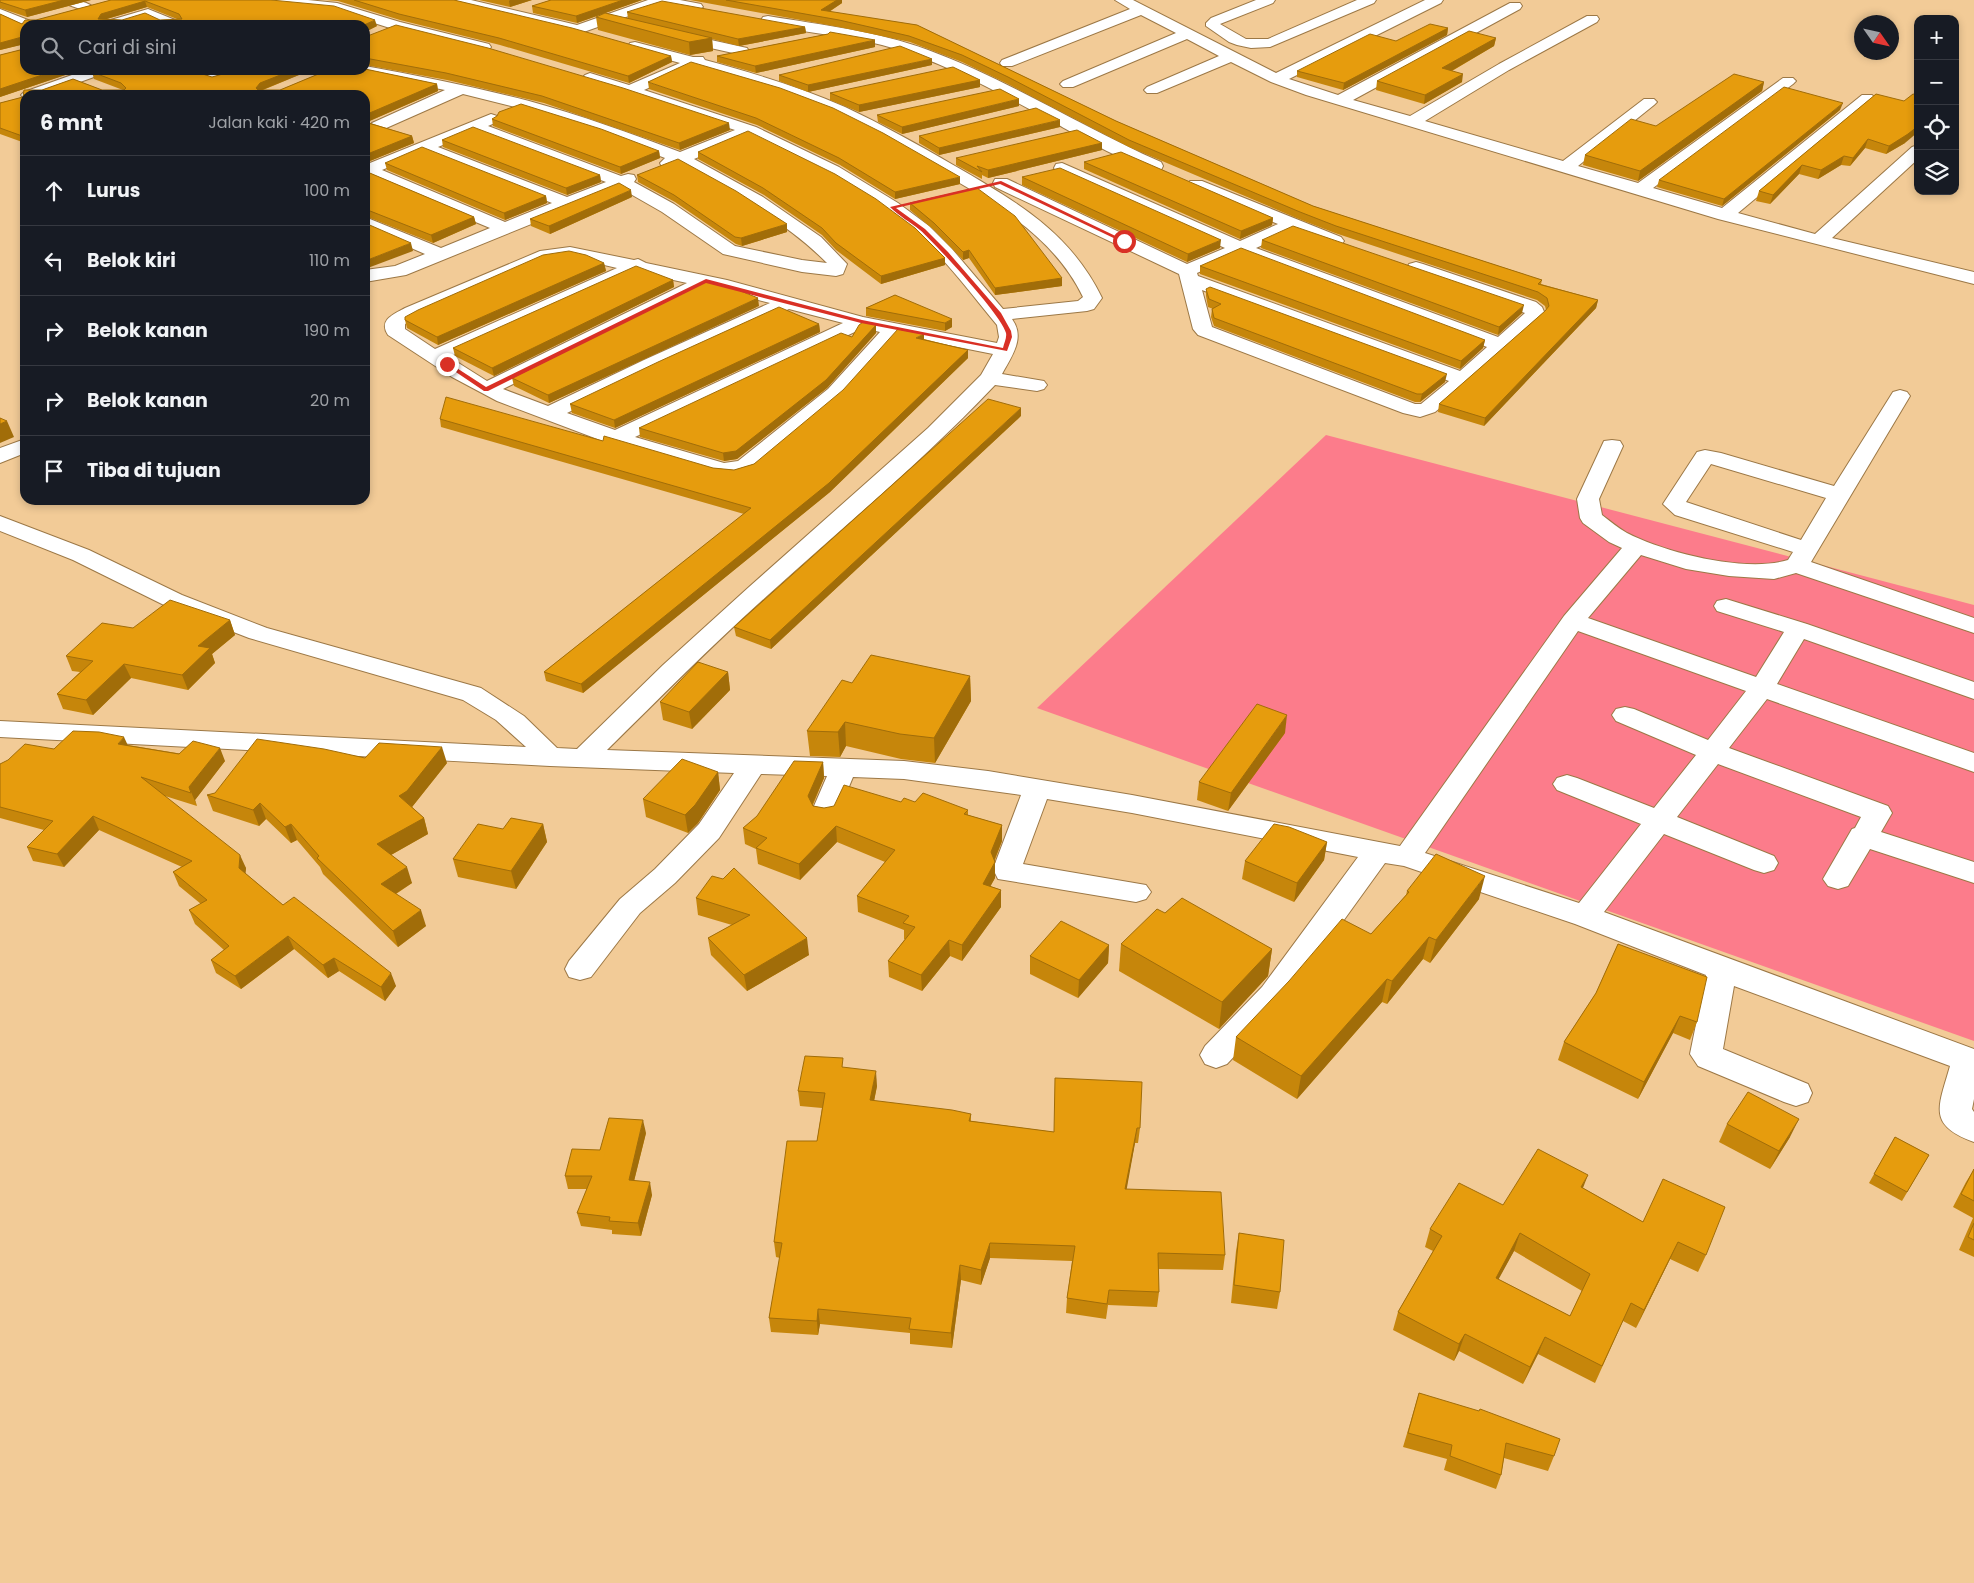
<!DOCTYPE html>
<html lang="id">
<meta charset="utf-8">
<style>
:root{--surface:#171b24;--page:#242831;--text:#f1f3f6;--muted:#9ea1a6;--line:#363941}
body{margin:0;font-family:Poppins,sans-serif;background:var(--page);color:var(--text)}
.controls{position:absolute;right:15px;top:15px;display:grid;overflow:hidden;border-radius:10px;box-shadow:0 2px 8px #0003}
.controls button{width:45px;height:45px;display:grid;place-items:center;padding:0;border:0;border-bottom:1px solid var(--line);background:var(--surface);color:var(--text);font:25px sans-serif}
.compass{position:absolute;left:1854px;top:15px;width:45px;height:45px;border-radius:50%;background:var(--surface);box-shadow:0 2px 8px #0003;rotate:124deg}
.stop{position:absolute;width:15px;height:15px;margin:-11px;border:4px solid #d93025;border-radius:50%;background:#fff}
.stop.end{background:#d93025;border-color:#fff;box-shadow:0 1px 5px #0008}
.list{margin:0;padding:0;list-style:none}
h2{display:flex;justify-content:space-between;align-items:center;height:65px;margin:0;padding:0 20px;font-size:21px}
h2 small{font-size:16px;font-weight:400;color:var(--muted)}
.list li{display:grid;grid-template-columns:32px 1fr auto;gap:15px;align-items:center;box-sizing:border-box;height:70px;padding:0 20px;border-top:1px solid var(--line)}
.list b{display:block;font-size:19px;white-space:nowrap}
.list em{font-size:16px;font-style:normal;color:var(--muted)}
.icon{flex:none;width:28px;height:28px;fill:none;stroke:currentColor;stroke-width:2;stroke-linecap:round;stroke-linejoin:round}
.map{position:relative;flex:none;width:1974px;height:1583px;overflow:hidden}
.search{position:absolute;background:var(--surface);box-shadow:0 2px 8px #0003;left:20px;top:20px;width:350px;height:55px;display:flex;align-items:center;gap:12px;box-sizing:border-box;padding:0 18px;border-radius:15px;color:var(--muted);font-size:19px}
.panel{position:absolute;background:var(--surface);box-shadow:0 2px 8px #0003;left:20px;top:90px;width:350px;height:415px;border-radius:15px}
.map>svg:first-child{display:block}
</style>
<div class="map">
<svg width="1974" height="1583" viewBox="0 0 1974 1583">
<rect width="100%" height="100%" fill="#f2cb97"/>
<path fill="#fc7c8b" d="M 1326,435 L 1974,605 L 1974,1041 L 1037,708 Z"/>
<g fill="none" stroke-linecap="round" stroke-linejoin="round">
<defs>
<g id="minor">
<path d="M 61,0 C 72,0 85,0 93,7 L 86,11 L 63,3 Z"/>
<path d="M 259,0 L 308,0 L 337,3 L 400,22 L 489,44 L 491,47 L 489,50 L 484,51 L 390,28 L 336,11 L 266,4 Z"/>
<path d="M 447,0 L 471,0 L 577,25 L 648,0 L 680,0 L 701,4 L 703,7 L 696,11 L 657,6 L 578,34 L 449,3 Z"/>
<path d="M 1115,0 L 1133,0 L 1276,73 L 1425,0 L 1443,0 L 1441,3 L 1289,79 L 1338,95 L 1510,3 L 1520,3 L 1522,6 L 1520,9 L 1353,100 L 1410,116 L 1499,64 L 1587,16 L 1597,16 L 1599,19 L 1597,22 L 1509,70 L 1425,121 L 1563,161 L 1644,99 L 1654,99 L 1657,102 L 1654,105 L 1578,166 L 1638,183 L 1783,78 L 1793,78 L 1796,81 L 1793,84 L 1653,188 L 1722,208 L 1862,95 L 1872,95 L 1875,98 L 1872,101 L 1738,213 L 1815,234 L 1912,147 L 1918,145 L 1918,159 L 1832,238 L 1974,272 L 1974,284 L 1718,219 L 1306,95 L 1271,82 L 1231,62 L 1157,93 L 1147,93 L 1144,90 L 1147,87 L 1219,56 L 1187,39 L 1073,87 L 1063,87 L 1060,84 L 1063,81 L 1176,33 L 1141,15 L 1012,66 L 1002,66 L 1000,63 L 1002,60 L 1130,9 Z"/>
<path d="M 1256,0 L 1275,0 L 1273,3 L 1220,24 L 1246,39 L 1268,39 L 1357,0 L 1376,0 L 1374,3 L 1270,47 L 1251,48 L 1237,45 L 1229,42 L 1206,26 L 1206,23 L 1211,18 Z"/>
<path d="M 0,9 L 33,22 L 35,25 L 25,25 L 25,29 L 0,18 Z"/>
<path d="M 148,9 L 180,22 L 182,25 L 163,25 L 147,18 L 124,25 L 102,25 L 104,22 Z"/>
<path d="M 768,16 C 822,25 877,31 928,50 C 1009,80 1082,127 1161,162 L 1163,166 L 1161,170 C 1143,174 1068,130 1048,119 C 995,91 941,60 882,45 C 843,35 802,33 763,23 L 761,20 L 763,17 Z"/>
<path d="M 675,32 L 747,48 L 749,51 L 747,54 L 742,55 L 670,39 L 668,36 L 670,33 Z"/>
<path d="M 635,42 L 693,57 L 703,57 L 705,60 C 753,73 800,87 845,107 C 883,125 919,145 955,166 C 1017,202 1070,232 1102,298 L 1094,309 L 1087,311 L 1012,319 C 1026,338 1011,357 1002,374 L 1044,381 L 1047,385 L 1044,389 L 1037,391 L 995,385 C 924,460 844,526 768,595 C 712,645 660,698 607,750 L 904,761 L 988,771 L 1132,795 L 1400,846 L 1564,616 L 1622,548 L 1609,542 L 1583,523 L 1580,518 L 1577,499 L 1604,441 L 1612,440 L 1620,441 L 1623,446 L 1599,499 L 1602,515 C 1610,521 1618,528 1627,533 C 1666,553 1746,573 1788,560 L 1793,552 L 1675,515 L 1663,504 L 1697,452 L 1705,450 L 1721,453 L 1834,486 L 1893,392 L 1900,390 L 1907,392 L 1910,396 L 1811,562 L 1974,618 L 1974,633 L 1796,573 L 1774,579 L 1729,576 L 1686,569 L 1641,555 L 1588,618 L 1756,677 L 1784,632 L 1717,611 L 1714,606 L 1717,601 L 1726,599 L 1807,624 L 1974,682 L 1974,699 L 1804,639 L 1777,684 L 1974,753 L 1974,772 L 1767,699 L 1729,748 L 1888,806 L 1892,813 L 1881,832 L 1974,862 L 1974,883 L 1870,849 L 1848,886 L 1838,889 L 1828,886 L 1823,879 L 1852,829 L 1855,828 L 1861,817 L 1718,764 L 1677,817 L 1774,856 L 1778,863 L 1774,870 L 1764,873 L 1754,870 L 1664,834 L 1604,912 L 1974,1049 L 1974,1099 L 1972,1109 L 1974,1112 L 1974,1142 C 1926,1125 1939,1106 1950,1066 L 1734,986 L 1723,1049 L 1808,1084 L 1812,1093 L 1808,1102 L 1796,1106 L 1784,1102 L 1698,1066 L 1690,1054 L 1706,975 L 1575,924 L 1404,866 L 1385,863 L 1284,1003 L 1227,1064 L 1216,1068 L 1205,1064 L 1200,1055 L 1205,1046 L 1262,987 L 1358,857 L 1132,813 L 1047,799 L 1023,864 L 1146,885 L 1151,892 L 1146,899 L 1136,902 L 998,879 L 993,869 L 1021,795 L 904,779 L 853,777 L 835,820 L 825,822 L 815,820 L 811,813 L 827,776 L 761,774 L 719,838 L 675,883 L 640,913 L 591,977 L 580,980 L 569,977 L 565,969 L 569,961 L 620,899 L 655,869 L 699,824 L 734,773 L 550,766 L 0,737 L 0,721 L 526,747 L 496,720 L 463,700 L 249,638 L 164,605 L 73,560 L 0,531 L 0,516 L 89,550 L 182,595 L 267,628 L 481,688 L 524,716 L 557,748 L 577,749 L 663,665 L 749,587 L 928,428 L 981,375 L 993,354 L 898,335 L 842,397 L 754,471 L 734,477 L 723,477 L 608,443 L 497,401 L 452,377 L 388,335 C 378,320 394,314 405,308 L 540,251 L 570,247 L 634,260 L 638,259 L 646,263 L 727,280 L 863,317 L 997,343 L 999,337 L 997,325 C 971,294 947,260 916,234 C 868,192 807,164 749,136 L 694,159 L 763,197 L 821,237 L 847,264 L 843,274 L 836,276 L 802,272 L 723,254 L 662,212 L 620,188 L 406,275 L 365,282 L 365,270 L 395,266 L 425,254 L 365,228 L 365,217 L 441,248 L 490,228 L 365,176 L 365,165 L 491,114 L 497,116 L 499,119 L 497,122 L 488,126 L 621,176 L 628,174 L 634,175 L 636,179 L 634,182 L 674,204 L 735,246 L 802,260 L 827,263 C 785,221 731,192 679,164 L 668,168 L 662,167 L 660,163 L 665,158 L 603,134 L 519,108 L 463,94 L 384,129 L 372,129 L 370,126 L 372,123 L 445,90 L 360,73 L 358,70 L 365,70 L 365,66 C 420,76 475,87 529,101 C 580,115 630,133 680,152 L 735,130 L 585,81 L 582,78 L 585,75 L 590,73 L 629,85 L 680,63 L 630,49 L 628,46 L 630,43 ZM 695,67 C 741,79 787,94 831,113 C 872,130 910,153 948,176 C 1002,208 1055,239 1083,297 L 1078,301 L 1003,309 L 952,249 L 929,226 L 898,203 L 839,167 L 756,127 L 644,90 ZM 474,132 L 606,182 L 567,197 L 438,147 ZM 424,152 L 552,203 L 505,222 L 382,170 ZM 570,257 L 617,268 L 435,349 L 405,329 L 405,324 L 419,316 L 544,261 ZM 637,272 L 687,283 L 487,381 L 449,357 ZM 708,287 L 770,303 L 644,360 L 548,406 L 503,389 ZM 789,309 L 843,323 L 615,430 L 567,413 L 658,368 ZM 863,328 L 880,332 L 828,389 L 738,461 L 724,463 L 635,437 ZM 1711,464 L 1826,498 L 1801,540 L 1686,502 ZM 1578,631 L 1746,691 L 1708,740 L 1634,709 L 1625,707 L 1616,709 L 1612,715 L 1616,721 L 1696,755 L 1654,808 L 1577,778 L 1567,775 L 1557,778 L 1553,784 L 1557,790 L 1641,824 L 1579,903 L 1425,853 Z"/>
<path d="M 86,70 L 107,70 L 105,73 L 44,95 L 25,95 L 25,99 L 21,95 L 24,92 Z"/>
<path d="M 184,70 L 207,70 L 214,72 L 223,70 L 248,70 L 246,73 L 214,82 L 186,73 Z"/>
<path d="M 1062,163 L 1240,241 L 1278,224 L 1190,189 L 1188,185 L 1190,181 L 1202,181 L 1341,237 L 1344,241 L 1341,245 L 1335,246 L 1294,231 L 1256,248 L 1498,337 L 1525,313 L 1409,272 L 1407,268 L 1409,264 L 1416,262 L 1423,264 L 1536,302 L 1542,307 L 1545,314 L 1470,383 L 1435,412 L 1420,417 L 1403,413 L 1198,335 L 1193,329 L 1179,274 L 995,187 L 993,183 L 995,179 L 1007,179 L 1187,264 L 1225,248 L 1056,172 L 1054,168 L 1056,164 ZM 1240,254 L 1487,347 L 1460,371 L 1198,276 L 1197,273 ZM 1202,290 L 1449,381 L 1421,404 L 1415,404 L 1212,327 Z"/>
<path d="M 25,439 L 25,453 L 0,463 L 0,448 Z"/>
</g>
</defs>
<use href="#minor" stroke="#9c7846" stroke-width="2"/>
<use href="#minor" fill="#fff" fill-rule="evenodd"/>
</g>
<g fill="#c6860b" fill-rule="evenodd">
<path d="M 0,0 L 91,0 L 27,17 L 0,8 Z"/>
<path d="M 111,0 L 271,0 L 377,26 L 365,32 L 365,25 L 25,25 L 25,70 L 80,70 L 0,97 L 0,55 L 24,49 L 24,44 L 0,50 L 0,14 L 22,24 ZM 147,7 L 177,19 L 160,20 L 122,20 L 107,19 Z"/>
<path d="M 326,0 L 454,0 L 671,56 L 672,62 L 629,83 L 500,45 L 400,20 L 338,1 Z"/>
<path d="M 479,0 L 532,0 L 510,7 Z"/>
<path d="M 551,0 L 642,0 L 577,23 L 533,13 L 532,6 Z"/>
<path d="M 690,0 L 842,0 L 842,3 L 829,12 L 917,25 L 1116,121 L 1313,206 L 1542,280 L 1541,284 L 1598,300 L 1596,308 L 1484,426 L 1438,412 L 1439,404 L 1545,311 L 1546,310 L 1545,306 L 1537,300 L 1335,233 L 1299,219 L 1129,147 L 1008,84 L 962,62 L 910,42 L 839,27 Z"/>
<path d="M 627,12 L 805,27 L 806,33 L 739,46 L 712,39 L 713,51 L 690,55 L 598,30 L 596,17 L 628,18 Z"/>
<path d="M 1448,28 L 1447,35 L 1343,90 L 1297,77 L 1297,71 L 1396,41 Z"/>
<path d="M 828,34 L 875,47 L 756,73 L 717,62 L 717,56 Z"/>
<path d="M 365,37 L 730,130 L 680,150 L 544,103 L 447,80 L 365,65 Z"/>
<path d="M 1496,38 L 1494,46 L 1452,71 L 1462,82 L 1424,104 L 1376,90 L 1377,81 Z"/>
<path d="M 932,65 L 808,92 L 779,81 L 779,75 Z"/>
<path d="M 365,69 L 437,84 L 438,91 L 367,122 L 412,136 L 414,143 L 365,163 L 365,95 L 25,95 L 25,143 L 0,134 L 0,103 L 23,97 L 24,90 L 42,90 L 73,79 L 102,90 L 123,90 L 94,79 L 92,72 L 98,70 L 190,70 L 212,77 L 237,70 L 311,70 L 263,90 L 280,90 L 328,70 L 365,70 Z"/>
<path d="M 980,80 L 980,87 L 859,112 L 830,100 L 830,93 Z"/>
<path d="M 648,82 L 960,184 L 895,199 L 840,165 L 757,125 L 649,89 Z"/>
<path d="M 1764,82 L 1762,91 L 1638,181 L 1583,165 L 1585,155 Z"/>
<path d="M 1876,94 L 1905,143 L 1886,154 L 1865,148 L 1850,166 L 1841,165 L 1818,179 L 1799,174 L 1770,204 L 1756,201 L 1759,191 Z"/>
<path d="M 1019,106 L 902,134 L 878,122 L 877,115 Z"/>
<path d="M 1840,110 L 1722,206 L 1657,187 L 1659,180 Z"/>
<path d="M 492,119 L 659,151 L 660,158 L 621,174 L 493,126 Z"/>
<path d="M 1060,127 L 939,155 L 919,143 L 919,136 Z"/>
<path d="M 442,140 L 600,175 L 601,182 L 567,195 L 443,147 Z"/>
<path d="M 1102,143 L 1102,150 L 988,178 L 982,175 L 982,179 L 956,165 L 956,158 Z"/>
<path d="M 698,152 L 945,258 L 945,265 L 881,284 L 836,250 L 822,235 L 764,195 L 698,159 Z"/>
<path d="M 1084,162 L 1273,218 L 1272,225 L 1240,239 L 1084,169 Z"/>
<path d="M 385,163 L 546,196 L 547,203 L 505,220 L 387,170 Z"/>
<path d="M 365,171 L 474,217 L 476,224 L 433,243 L 365,216 Z"/>
<path d="M 637,175 L 787,232 L 742,246 L 736,244 L 675,202 L 638,182 Z"/>
<path d="M 1022,177 L 1220,248 L 1187,262 L 1022,185 Z"/>
<path d="M 632,197 L 550,234 L 531,226 L 530,219 Z"/>
<path d="M 910,203 L 1062,278 L 1062,286 L 995,295 L 969,258 L 963,260 L 934,230 L 910,210 Z"/>
<path d="M 1262,240 L 1522,313 L 1498,335 L 1261,248 Z"/>
<path d="M 604,263 L 606,271 L 438,345 L 407,328 L 405,320 Z"/>
<path d="M 1200,266 L 1485,340 L 1483,348 L 1460,369 L 1200,274 Z"/>
<path d="M 673,280 L 674,287 L 494,376 L 455,356 L 453,348 Z"/>
<path d="M 1206,289 L 1445,382 L 1420,402 L 1415,402 L 1214,326 L 1211,317 L 1212,309 L 1213,309 L 1208,307 L 1206,296 Z"/>
<path d="M 895,295 L 952,327 L 945,331 L 866,316 L 866,308 Z"/>
<path d="M 759,306 L 549,403 L 514,386 L 512,378 Z"/>
<path d="M 819,324 L 820,332 L 615,428 L 572,413 L 570,404 Z"/>
<path d="M 876,333 L 827,388 L 737,459 L 724,461 L 640,437 L 639,428 L 852,337 Z"/>
<path d="M 924,339 L 968,350 L 968,358 L 830,492 L 583,693 L 546,681 L 544,672 L 744,514 L 441,427 L 440,419 L 603,441 L 713,468 L 734,470 L 754,464 Z"/>
<path d="M 1021,416 L 771,649 L 736,636 L 734,627 Z"/>
<path d="M 230,620 L 235,635 L 212,654 L 215,663 L 188,690 L 131,678 L 93,715 L 63,709 L 57,694 L 80,672 L 72,671 L 66,656 L 133,628 Z"/>
<path d="M 728,672 L 730,690 L 692,729 L 663,720 L 660,702 Z"/>
<path d="M 970,676 L 971,701 L 935,763 L 901,759 L 846,746 L 840,757 L 810,756 L 807,731 L 852,683 Z"/>
<path d="M 1285,733 L 1228,811 L 1197,800 L 1199,782 Z"/>
<path d="M 128,745 L 225,761 L 195,800 L 197,806 L 165,796 L 246,868 L 245,873 L 283,905 L 396,986 L 385,1001 L 339,971 L 328,978 L 294,949 L 241,989 L 216,973 L 211,960 L 224,950 L 195,924 L 189,910 L 201,904 L 179,886 L 173,872 L 182,867 L 99,830 L 64,867 L 33,861 L 27,847 L 44,830 L 0,818 L 0,764 L 54,749 Z"/>
<path d="M 823,762 L 824,778 L 813,805 L 813,806 L 824,808 L 901,802 L 915,802 L 968,810 L 968,815 L 1002,825 L 1002,841 L 995,860 L 995,878 L 990,886 L 1001,890 L 1001,907 L 962,961 L 950,956 L 922,991 L 889,977 L 888,961 L 905,939 L 904,939 L 904,930 L 858,912 L 857,896 L 885,862 L 837,842 L 800,880 L 758,864 L 756,849 L 745,844 L 743,828 Z"/>
<path d="M 447,763 L 412,807 L 424,818 L 428,834 L 391,855 L 412,883 L 396,894 L 426,926 L 398,947 L 323,874 L 320,867 L 297,840 L 291,843 L 266,819 L 259,826 L 213,811 L 207,795 Z"/>
<path d="M 718,772 L 720,790 L 698,823 L 688,833 L 646,817 L 643,799 Z"/>
<path d="M 543,824 L 547,842 L 516,889 L 458,877 L 453,859 L 503,829 Z"/>
<path d="M 1327,842 L 1324,860 L 1294,902 L 1242,879 L 1245,861 Z"/>
<path d="M 723,879 L 809,955 L 747,991 L 711,955 L 708,938 L 732,925 L 698,915 L 696,898 Z"/>
<path d="M 1407,891 L 1479,899 L 1430,963 L 1423,959 L 1387,1004 L 1382,1002 L 1297,1099 L 1233,1060 L 1236,1037 L 1371,934 L 1406,895 Z"/>
<path d="M 1121,944 L 1272,949 L 1268,976 L 1219,1029 L 1119,971 Z"/>
<path d="M 1618,944 L 1697,1022 L 1690,1040 L 1673,1033 L 1638,1099 L 1558,1060 L 1564,1042 L 1596,993 Z"/>
<path d="M 1109,945 L 1108,963 L 1078,998 L 1030,974 L 1030,956 Z"/>
<path d="M 844,1068 L 877,1086 L 874,1101 L 971,1114 L 971,1121 L 1054,1132 L 1140,1128 L 1138,1143 L 1135,1143 L 1126,1189 L 1225,1255 L 1223,1270 L 1158,1269 L 1159,1292 L 1157,1307 L 1108,1305 L 1106,1319 L 1066,1313 L 1067,1298 L 1072,1261 L 990,1258 L 981,1285 L 961,1280 L 952,1348 L 910,1344 L 910,1333 L 820,1324 L 818,1335 L 771,1332 L 769,1318 L 780,1258 L 776,1257 L 774,1242 L 817,1141 L 822,1108 L 800,1106 L 798,1091 Z"/>
<path d="M 1727,1124 L 1790,1137 L 1770,1169 L 1719,1142 Z"/>
<path d="M 646,1133 L 634,1181 L 652,1195 L 641,1236 L 612,1234 L 612,1230 L 581,1226 L 577,1213 L 587,1189 L 568,1189 L 565,1176 L 600,1150 Z"/>
<path d="M 1895,1137 L 1929,1155 L 1902,1201 L 1869,1183 Z"/>
<path d="M 1974,1169 L 1974,1257 L 1959,1250 L 1973,1218 L 1953,1207 L 1966,1182 Z"/>
<path d="M 1583,1188 L 1643,1222 L 1706,1255 L 1698,1272 L 1670,1259 L 1636,1328 L 1623,1321 L 1595,1383 L 1538,1354 L 1523,1384 L 1459,1351 L 1454,1361 L 1393,1330 L 1398,1312 L 1433,1251 L 1425,1247 L 1430,1229 L 1503,1205 ZM 1514,1251 L 1582,1291 L 1570,1316 L 1498,1279 Z"/>
<path d="M 1239,1233 L 1280,1292 L 1277,1309 L 1231,1303 L 1236,1251 Z"/>
<path d="M 1419,1393 L 1554,1456 L 1548,1471 L 1504,1458 L 1501,1475 L 1496,1489 L 1444,1470 L 1447,1459 L 1403,1447 Z"/>
</g>
<g fill="#a16d09">
<path d="M 64,0 L 91,0 L 27,17 L 25,10 Z"/>
<path d="M 510,0 L 532,0 L 510,7 L 509,1 Z"/>
<path d="M 623,0 L 642,0 L 577,23 L 576,16 Z"/>
<path d="M 837,0 L 842,0 L 842,3 L 821,17 L 821,10 Z"/>
<path d="M 145,1 L 147,7 L 103,20 L 98,19 L 101,14 Z"/>
<path d="M 375,20 L 377,26 L 365,32 L 365,25 L 364,25 Z"/>
<path d="M 805,27 L 806,33 L 739,46 L 738,39 Z"/>
<path d="M 1448,28 L 1447,35 L 1343,90 L 1344,83 Z"/>
<path d="M 22,37 L 25,44 L 0,50 L 0,43 Z"/>
<path d="M 712,38 L 713,51 L 690,55 L 689,42 Z"/>
<path d="M 1496,38 L 1494,46 L 1441,77 L 1442,68 Z"/>
<path d="M 875,40 L 875,47 L 756,73 L 755,66 Z"/>
<path d="M 671,56 L 672,62 L 629,83 L 628,76 Z"/>
<path d="M 932,59 L 932,65 L 808,92 L 808,85 Z"/>
<path d="M 57,70 L 80,70 L 0,97 L 0,89 Z"/>
<path d="M 293,70 L 311,70 L 262,90 L 258,95 L 256,88 L 260,83 Z"/>
<path d="M 1463,74 L 1462,82 L 1424,104 L 1425,95 Z"/>
<path d="M 980,80 L 980,87 L 859,112 L 859,105 Z"/>
<path d="M 1764,82 L 1762,91 L 1638,181 L 1640,171 Z"/>
<path d="M 437,84 L 438,91 L 365,123 L 365,115 Z"/>
<path d="M 1019,99 L 1019,106 L 902,134 L 902,127 Z"/>
<path d="M 1843,103 L 1840,110 L 1722,206 L 1724,199 Z"/>
<path d="M 1060,120 L 1060,127 L 939,155 L 939,148 Z"/>
<path d="M 729,123 L 730,130 L 680,150 L 679,143 Z"/>
<path d="M 1918,126 L 1918,132 L 1905,143 L 1886,154 L 1889,146 Z"/>
<path d="M 412,136 L 414,143 L 365,163 L 365,155 Z"/>
<path d="M 1868,139 L 1865,148 L 1850,166 L 1853,158 Z"/>
<path d="M 1102,143 L 1102,150 L 988,178 L 988,170 Z"/>
<path d="M 659,151 L 660,158 L 621,174 L 620,167 Z"/>
<path d="M 1844,156 L 1841,165 L 1818,179 L 1821,170 Z"/>
<path d="M 1802,165 L 1799,174 L 1770,204 L 1773,195 Z"/>
<path d="M 600,175 L 601,182 L 567,195 L 566,188 Z"/>
<path d="M 960,177 L 960,184 L 895,199 L 895,192 Z"/>
<path d="M 631,190 L 632,197 L 550,234 L 549,226 Z"/>
<path d="M 546,196 L 547,203 L 505,220 L 504,213 Z"/>
<path d="M 474,217 L 476,224 L 433,243 L 431,235 Z"/>
<path d="M 1273,218 L 1272,225 L 1240,239 L 1241,231 Z"/>
<path d="M 787,224 L 787,232 L 742,246 L 741,238 Z"/>
<path d="M 1221,240 L 1220,248 L 1187,262 L 1188,254 Z"/>
<path d="M 411,243 L 413,251 L 365,269 L 365,261 Z"/>
<path d="M 969,250 L 969,258 L 963,260 L 963,252 Z"/>
<path d="M 945,258 L 945,265 L 881,284 L 881,276 Z"/>
<path d="M 604,263 L 606,271 L 438,345 L 437,337 Z"/>
<path d="M 1062,278 L 1062,286 L 995,295 L 995,288 Z"/>
<path d="M 673,280 L 674,287 L 494,376 L 492,368 Z"/>
<path d="M 758,298 L 759,306 L 549,403 L 548,395 Z"/>
<path d="M 1598,300 L 1596,308 L 1484,426 L 1485,418 Z"/>
<path d="M 1524,305 L 1522,313 L 1498,335 L 1499,327 Z"/>
<path d="M 952,319 L 952,327 L 945,331 L 945,323 Z"/>
<path d="M 819,324 L 820,332 L 615,428 L 614,420 Z"/>
<path d="M 876,325 L 876,333 L 827,388 L 737,459 L 724,461 L 723,453 Z"/>
<path d="M 924,334 L 924,342 L 916,338 Z"/>
<path d="M 1485,340 L 1483,348 L 1460,369 L 1461,361 Z"/>
<path d="M 968,350 L 968,358 L 830,492 L 583,693 L 581,684 Z"/>
<path d="M 1447,374 L 1445,382 L 1420,402 L 1422,394 Z"/>
<path d="M 1021,408 L 1021,416 L 771,649 L 770,640 Z"/>
<path d="M 7,421 L 14,437 L 0,443 L 0,424 Z"/>
<path d="M 230,620 L 235,635 L 212,654 L 215,663 L 188,690 L 182,675 L 198,646 Z"/>
<path d="M 124,664 L 131,678 L 93,715 L 86,700 Z"/>
<path d="M 728,672 L 730,690 L 692,729 L 689,712 Z"/>
<path d="M 970,676 L 971,701 L 935,763 L 934,738 Z"/>
<path d="M 1287,715 L 1285,733 L 1228,811 L 1231,793 Z"/>
<path d="M 845,722 L 846,746 L 840,757 L 838,732 Z"/>
<path d="M 124,737 L 130,750 L 118,744 Z"/>
<path d="M 442,747 L 447,763 L 412,807 L 399,796 Z"/>
<path d="M 220,748 L 225,761 L 195,800 L 197,806 L 189,787 Z"/>
<path d="M 823,762 L 824,778 L 809,812 L 808,796 Z"/>
<path d="M 718,772 L 720,790 L 698,823 L 688,833 L 685,815 Z"/>
<path d="M 260,803 L 266,819 L 259,826 L 253,810 Z"/>
<path d="M 93,816 L 99,830 L 64,867 L 57,854 Z"/>
<path d="M 424,818 L 428,834 L 382,860 L 377,844 Z"/>
<path d="M 291,824 L 297,840 L 291,843 L 285,827 Z"/>
<path d="M 543,824 L 547,842 L 516,889 L 511,871 Z"/>
<path d="M 1002,825 L 1002,841 L 991,868 L 991,852 Z"/>
<path d="M 836,826 L 837,842 L 800,880 L 799,864 Z"/>
<path d="M 1327,842 L 1324,860 L 1294,902 L 1297,883 Z"/>
<path d="M 240,855 L 246,868 L 245,881 L 239,868 Z"/>
<path d="M 995,862 L 995,878 L 983,900 L 983,884 Z"/>
<path d="M 407,867 L 412,883 L 386,900 L 381,884 Z"/>
<path d="M 1485,876 L 1479,899 L 1430,963 L 1436,940 Z"/>
<path d="M 1001,890 L 1001,907 L 962,961 L 962,945 Z"/>
<path d="M 421,910 L 426,926 L 398,947 L 393,931 Z"/>
<path d="M 288,936 L 294,949 L 241,989 L 235,976 Z"/>
<path d="M 1429,937 L 1423,959 L 1387,1004 L 1392,981 Z"/>
<path d="M 807,938 L 809,955 L 747,991 L 744,975 Z"/>
<path d="M 949,940 L 950,956 L 922,991 L 921,975 Z"/>
<path d="M 1109,945 L 1108,963 L 1078,998 L 1079,980 Z"/>
<path d="M 1272,949 L 1268,976 L 1219,1029 L 1222,1002 Z"/>
<path d="M 334,958 L 339,971 L 328,978 L 323,965 Z"/>
<path d="M 391,973 L 396,986 L 385,1001 L 381,987 Z"/>
<path d="M 1387,979 L 1382,1002 L 1297,1099 L 1301,1076 Z"/>
<path d="M 1680,1016 L 1673,1033 L 1638,1099 L 1644,1082 Z"/>
<path d="M 876,1071 L 877,1086 L 871,1116 L 870,1100 Z"/>
<path d="M 1799,1119 L 1790,1137 L 1770,1169 L 1779,1151 Z"/>
<path d="M 643,1120 L 646,1133 L 631,1193 L 629,1180 Z"/>
<path d="M 1137,1128 L 1135,1143 L 1124,1204 L 1125,1189 Z"/>
<path d="M 1588,1175 L 1581,1193 L 1581,1187 Z"/>
<path d="M 650,1182 L 652,1195 L 641,1236 L 638,1223 Z"/>
<path d="M 1520,1233 L 1514,1251 L 1490,1295 L 1496,1278 Z"/>
<path d="M 1678,1242 L 1670,1259 L 1636,1328 L 1644,1310 Z"/>
<path d="M 990,1243 L 990,1258 L 981,1285 L 981,1270 Z"/>
<path d="M 960,1265 L 961,1280 L 952,1348 L 951,1333 Z"/>
<path d="M 818,1309 L 820,1324 L 818,1335 L 817,1321 Z"/>
<path d="M 1465,1334 L 1459,1351 L 1454,1361 L 1459,1344 Z"/>
<path d="M 1545,1337 L 1538,1354 L 1523,1384 L 1530,1367 Z"/>
</g>
<g fill="#e69c0d" stroke="#a16d09" fill-rule="evenodd">
<path d="M 0,0 L 64,0 L 25,10 L 0,2 Z"/>
<path d="M 111,0 L 271,0 L 334,6 L 375,20 L 364,25 L 25,25 L 25,70 L 57,70 L 0,89 L 0,55 L 24,49 L 24,39 L 22,37 L 0,43 L 0,14 L 22,24 L 25,20 L 36,20 ZM 145,1 L 179,14 L 182,19 L 160,20 L 145,13 L 122,20 L 98,19 L 101,14 Z"/>
<path d="M 354,0 L 454,0 L 572,28 L 671,56 L 628,76 L 499,38 L 399,14 Z"/>
<path d="M 551,0 L 623,0 L 576,16 L 532,6 Z"/>
<path d="M 726,0 L 837,0 L 821,10 L 917,25 L 1116,121 L 1313,206 L 1542,280 L 1538,284 L 1598,300 L 1485,418 L 1439,404 L 1545,311 L 1549,306 L 1547,298 L 1538,292 L 1336,226 L 1300,212 L 1129,140 L 1008,77 L 962,55 L 909,36 L 839,20 Z"/>
<path d="M 662,1 L 805,27 L 738,39 L 627,12 Z"/>
<path d="M 605,13 L 712,38 L 689,42 L 596,17 Z"/>
<path d="M 1430,24 L 1448,28 L 1344,83 L 1297,71 L 1370,34 L 1396,41 Z"/>
<path d="M 396,25 L 488,48 L 623,88 L 729,123 L 679,143 L 542,96 L 446,73 L 365,58 L 365,37 Z"/>
<path d="M 1469,31 L 1496,38 L 1442,68 L 1463,74 L 1425,95 L 1377,81 Z"/>
<path d="M 830,32 L 875,40 L 755,66 L 717,56 L 828,34 Z"/>
<path d="M 900,46 L 932,59 L 808,85 L 779,75 Z"/>
<path d="M 691,62 L 780,88 L 833,108 L 883,133 L 960,177 L 895,192 L 839,158 L 756,118 L 648,82 Z"/>
<path d="M 953,67 L 980,80 L 859,105 L 830,93 Z"/>
<path d="M 365,69 L 437,84 L 365,115 L 365,95 L 25,95 L 25,137 L 0,128 L 0,103 L 23,97 L 24,90 L 42,90 L 73,79 L 102,90 L 124,90 L 126,88 L 121,83 L 92,72 L 98,70 L 190,70 L 212,77 L 237,70 L 293,70 L 260,83 L 256,88 L 258,90 L 280,90 L 328,70 L 365,70 Z"/>
<path d="M 1734,74 L 1764,82 L 1640,171 L 1585,155 L 1631,119 L 1656,126 Z"/>
<path d="M 1784,87 L 1843,103 L 1724,199 L 1659,180 Z"/>
<path d="M 1000,89 L 1019,99 L 902,127 L 877,115 Z"/>
<path d="M 1876,94 L 1904,101 L 1913,94 L 1918,95 L 1918,126 L 1908,134 L 1889,146 L 1868,139 L 1853,158 L 1844,156 L 1821,170 L 1802,165 L 1773,195 L 1759,191 Z"/>
<path d="M 521,104 L 601,129 L 659,151 L 620,167 L 492,119 L 497,116 L 499,112 Z"/>
<path d="M 1036,108 L 1060,120 L 939,148 L 919,136 Z"/>
<path d="M 365,122 L 412,136 L 365,155 Z"/>
<path d="M 473,127 L 600,175 L 566,188 L 442,140 Z"/>
<path d="M 1077,130 L 1102,143 L 988,170 L 977,166 L 982,172 L 956,158 Z"/>
<path d="M 748,131 L 835,174 L 876,199 L 915,228 L 945,258 L 881,276 L 836,243 L 822,228 L 763,188 L 698,152 Z"/>
<path d="M 422,147 L 546,196 L 504,213 L 385,163 Z"/>
<path d="M 1121,152 L 1273,218 L 1241,231 L 1084,162 Z"/>
<path d="M 678,159 L 736,191 L 787,224 L 741,238 L 735,237 L 674,195 L 637,175 Z"/>
<path d="M 1060,168 L 1221,240 L 1188,254 L 1022,177 Z"/>
<path d="M 365,171 L 474,217 L 431,235 L 365,209 Z"/>
<path d="M 619,183 L 631,190 L 549,226 L 530,219 Z"/>
<path d="M 977,188 L 1015,216 L 1062,278 L 995,288 L 969,250 L 963,252 L 934,223 L 910,203 Z"/>
<path d="M 365,223 L 411,243 L 365,261 Z"/>
<path d="M 1293,226 L 1524,305 L 1499,327 L 1262,240 Z"/>
<path d="M 1241,248 L 1485,340 L 1461,361 L 1200,266 Z"/>
<path d="M 569,251 L 586,255 L 604,263 L 437,337 L 405,320 L 405,317 L 418,310 L 543,255 Z"/>
<path d="M 636,266 L 673,280 L 492,368 L 453,348 Z"/>
<path d="M 707,281 L 731,287 L 758,298 L 548,395 L 512,378 Z"/>
<path d="M 1210,287 L 1447,374 L 1422,394 L 1417,394 L 1214,318 L 1212,309 L 1221,304 L 1209,299 L 1206,289 Z"/>
<path d="M 895,295 L 952,319 L 945,323 L 866,308 Z"/>
<path d="M 779,307 L 819,324 L 614,420 L 570,404 L 658,362 Z"/>
<path d="M 863,322 L 876,325 L 826,380 L 736,451 L 723,453 L 639,428 L 841,333 L 852,337 L 859,325 Z"/>
<path d="M 898,329 L 924,334 L 916,338 L 968,350 L 829,483 L 581,684 L 544,672 L 751,508 L 440,419 L 446,397 L 603,441 L 604,436 L 713,468 L 734,470 L 754,464 L 843,390 Z"/>
<path d="M 988,399 L 1021,408 L 770,640 L 734,627 Z"/>
<path d="M 0,418 L 7,421 L 0,424 Z"/>
<path d="M 170,600 L 230,620 L 198,646 L 210,648 L 182,675 L 124,664 L 86,700 L 57,694 L 93,661 L 66,656 L 102,623 L 133,628 Z"/>
<path d="M 871,655 L 970,676 L 934,738 L 900,734 L 845,722 L 838,732 L 807,731 L 842,680 L 852,683 Z"/>
<path d="M 698,662 L 728,672 L 689,712 L 660,702 Z"/>
<path d="M 1257,704 L 1287,715 L 1231,793 L 1199,782 Z"/>
<path d="M 73,731 L 99,732 L 124,737 L 118,744 L 179,754 L 193,741 L 220,748 L 189,787 L 191,793 L 141,777 L 240,855 L 239,868 L 283,905 L 294,897 L 391,973 L 381,987 L 334,958 L 323,965 L 288,936 L 235,976 L 211,960 L 229,946 L 189,910 L 207,900 L 173,872 L 192,861 L 93,816 L 57,854 L 27,847 L 53,821 L 0,807 L 0,764 L 8,760 L 25,744 L 54,749 Z"/>
<path d="M 257,739 L 324,749 L 365,758 L 379,743 L 442,747 L 407,791 L 399,796 L 424,818 L 377,844 L 407,867 L 381,884 L 421,910 L 393,931 L 317,858 L 319,856 L 291,824 L 285,827 L 260,803 L 253,810 L 207,795 L 215,793 Z"/>
<path d="M 682,759 L 718,772 L 695,805 L 685,815 L 643,799 Z"/>
<path d="M 794,761 L 823,762 L 808,796 L 813,806 L 824,808 L 834,806 L 844,785 L 901,802 L 904,798 L 915,802 L 923,793 L 968,810 L 964,814 L 1002,825 L 991,852 L 995,862 L 983,884 L 1001,890 L 962,945 L 949,940 L 921,975 L 888,961 L 915,927 L 903,923 L 909,916 L 857,896 L 895,850 L 836,826 L 799,864 L 756,848 L 767,838 L 743,828 L 757,816 Z"/>
<path d="M 511,818 L 543,824 L 511,871 L 453,859 L 478,824 L 503,829 Z"/>
<path d="M 1274,824 L 1289,827 L 1327,842 L 1297,883 L 1245,861 Z"/>
<path d="M 1436,854 L 1485,876 L 1436,940 L 1429,937 L 1392,981 L 1387,979 L 1301,1076 L 1236,1037 L 1289,981 L 1342,919 L 1371,934 L 1409,892 L 1407,891 Z"/>
<path d="M 734,868 L 807,938 L 744,975 L 708,938 L 750,915 L 696,898 L 712,876 L 723,879 Z"/>
<path d="M 1182,898 L 1272,949 L 1222,1002 L 1121,944 L 1157,909 L 1165,913 Z"/>
<path d="M 1061,921 L 1109,945 L 1079,980 L 1030,956 Z"/>
<path d="M 1618,944 L 1707,977 L 1697,1022 L 1680,1016 L 1644,1082 L 1564,1042 L 1596,993 Z"/>
<path d="M 805,1056 L 843,1058 L 842,1067 L 876,1071 L 870,1100 L 952,1110 L 971,1114 L 969,1121 L 1054,1132 L 1055,1078 L 1142,1082 L 1140,1128 L 1137,1128 L 1125,1189 L 1221,1192 L 1225,1255 L 1158,1253 L 1159,1292 L 1109,1290 L 1107,1304 L 1067,1298 L 1075,1246 L 990,1243 L 981,1270 L 960,1265 L 951,1333 L 909,1329 L 911,1318 L 818,1309 L 817,1321 L 769,1318 L 782,1243 L 774,1242 L 787,1141 L 817,1141 L 825,1093 L 798,1091 Z"/>
<path d="M 1748,1092 L 1799,1119 L 1779,1151 L 1727,1124 Z"/>
<path d="M 609,1118 L 643,1120 L 629,1180 L 650,1182 L 638,1223 L 609,1221 L 610,1217 L 577,1213 L 592,1176 L 565,1176 L 572,1149 L 600,1150 Z"/>
<path d="M 1895,1137 L 1929,1155 L 1907,1192 L 1874,1174 Z"/>
<path d="M 1538,1149 L 1588,1175 L 1581,1187 L 1643,1222 L 1663,1179 L 1725,1207 L 1706,1255 L 1678,1242 L 1644,1310 L 1631,1303 L 1602,1366 L 1545,1337 L 1530,1367 L 1465,1334 L 1459,1344 L 1398,1312 L 1442,1236 L 1430,1229 L 1459,1183 L 1503,1205 ZM 1520,1233 L 1590,1274 L 1570,1316 L 1496,1278 Z"/>
<path d="M 1974,1169 L 1974,1201 L 1961,1194 Z"/>
<path d="M 1974,1223 L 1974,1240 L 1968,1237 Z"/>
<path d="M 1239,1233 L 1284,1240 L 1280,1292 L 1234,1285 Z"/>
<path d="M 1419,1393 L 1479,1411 L 1480,1409 L 1560,1439 L 1554,1456 L 1506,1443 L 1501,1475 L 1450,1456 L 1452,1445 L 1408,1433 Z"/>
</g>
<path fill="#d93025" d="M 1001,181 L 1126,241 L 1122,242 L 1000,184 L 896,208 L 925,229 L 948,252 L 1001,313 L 1011,331 L 1012,337 L 1007,351 L 861,323 L 706,283 L 488,391 L 484,391 L 444,364 L 449,363 L 486,387 L 706,279 L 862,320 L 1003,348 C 1004,343 1007,338 1006,333 C 1002,316 936,244 920,230 C 910,222 899,216 890,207 Z"/>
</svg>
<div class="controls">
<button>+</button>
<button>−</button>
<button><svg class="icon" aria-label="locate" viewBox="0 0 24 24"><circle cx="12" cy="12" r="6"/><path d="M12 2v4M12 18v4M2 12h4M18 12h4"/></svg></button>
<button><svg class="icon" aria-label="layers" viewBox="0 0 24 24"><path d="M12 4l9 5-9 5-9-5zM3 14l9 5 9-5"/></svg></button>
</div>
<svg class="compass" viewBox="-18 -18 36 36"><path d="M0-13l5 13h-10z" fill="#e53935"/><path d="M0 13l5-13h-10z" fill="#9ea1a6"/></svg>
<div class="stop" style="left:1124px;top:241px"></div>
<div class="stop end" style="left:447px;top:364px"></div>
<div class="search"><svg class="icon" aria-label="search" viewBox="0 0 24 24"><circle cx="10" cy="10" r="6"/><path d="M15 15l6 6"/></svg>Cari di sini</div>
<section class="panel">
<h2>6 mnt<small>Jalan kaki · 420 m</small></h2>
<ul class="list">
<li><svg class="icon" aria-label="ahead" viewBox="0 0 24 24"><path d="M12 20V5M6 11l6-6 6 6"/></svg><div><b>Lurus</b></div><em>100 m</em></li>
<li><svg class="icon" aria-label="left" viewBox="0 0 24 24"><path d="M17 20v-9H6M10 6l-5 5 5 5"/></svg><div><b>Belok kiri</b></div><em>110 m</em></li>
<li><svg class="icon" aria-label="right" viewBox="0 0 24 24"><path d="M7 20v-9h11M14 6l5 5-5 5"/></svg><div><b>Belok kanan</b></div><em>190 m</em></li>
<li><svg class="icon" aria-label="right" viewBox="0 0 24 24"><path d="M7 20v-9h11M14 6l5 5-5 5"/></svg><div><b>Belok kanan</b></div><em>20 m</em></li>
<li><svg class="icon" aria-label="arrive" viewBox="0 0 24 24"><path d="M6 21V4h12l-3 4 3 4H6"/></svg><div><b>Tiba di tujuan</b></div></li>
</ul>
</section>
</div>
